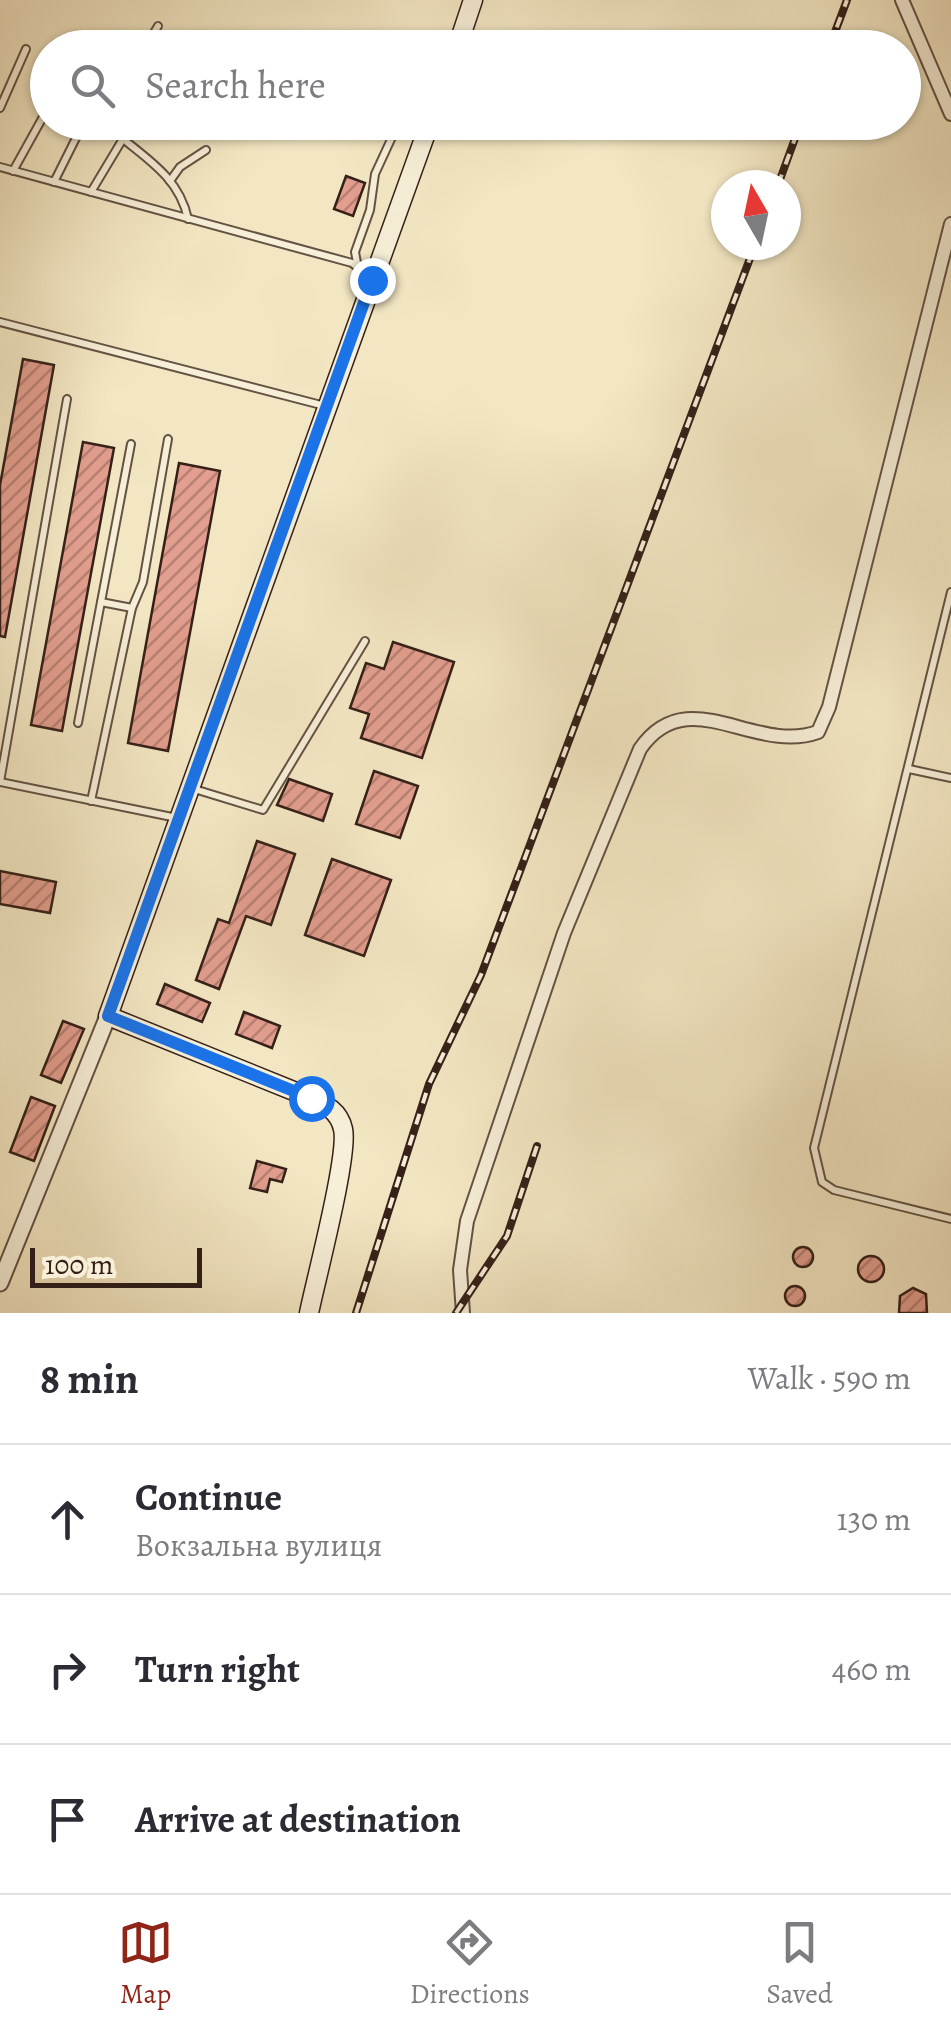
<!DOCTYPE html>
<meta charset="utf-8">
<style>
:root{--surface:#fff;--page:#f2f2f3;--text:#2b2b33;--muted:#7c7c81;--line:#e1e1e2;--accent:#8f2418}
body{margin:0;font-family:Alegreya,serif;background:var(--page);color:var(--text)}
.compass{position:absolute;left:711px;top:170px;width:90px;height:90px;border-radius:50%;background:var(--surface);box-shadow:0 2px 8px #0004;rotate:351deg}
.scale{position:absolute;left:30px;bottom:25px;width:172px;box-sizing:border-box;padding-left:10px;border:5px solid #352018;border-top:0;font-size:28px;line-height:35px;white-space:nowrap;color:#352018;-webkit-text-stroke:8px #f7efd8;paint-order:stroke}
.stop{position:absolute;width:30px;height:30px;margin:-22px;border:8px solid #1a73e8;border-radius:50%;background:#fff}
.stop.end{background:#1a73e8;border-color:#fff;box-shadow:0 2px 10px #0008}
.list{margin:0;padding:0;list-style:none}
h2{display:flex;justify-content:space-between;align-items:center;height:130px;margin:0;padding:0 40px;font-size:42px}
h2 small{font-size:32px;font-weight:400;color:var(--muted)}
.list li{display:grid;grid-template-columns:65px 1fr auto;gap:30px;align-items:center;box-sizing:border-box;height:150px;padding:0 40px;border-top:2px solid var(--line)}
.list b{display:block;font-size:38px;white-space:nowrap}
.list p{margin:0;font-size:32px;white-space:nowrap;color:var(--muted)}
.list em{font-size:32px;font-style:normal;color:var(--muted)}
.icon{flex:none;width:55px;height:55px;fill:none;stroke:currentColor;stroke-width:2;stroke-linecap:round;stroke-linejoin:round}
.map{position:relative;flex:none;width:951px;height:1313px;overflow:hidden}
.search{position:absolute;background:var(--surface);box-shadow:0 2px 8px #0004;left:30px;right:30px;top:30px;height:110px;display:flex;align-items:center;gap:25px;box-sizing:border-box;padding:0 35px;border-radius:55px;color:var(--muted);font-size:38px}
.sheet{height:580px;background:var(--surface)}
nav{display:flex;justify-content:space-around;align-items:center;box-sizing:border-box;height:140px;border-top:2px solid var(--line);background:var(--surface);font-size:28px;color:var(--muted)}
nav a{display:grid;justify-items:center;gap:5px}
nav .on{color:var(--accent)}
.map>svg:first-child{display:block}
</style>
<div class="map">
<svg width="951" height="1313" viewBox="0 0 951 1313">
<defs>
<pattern id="building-hatch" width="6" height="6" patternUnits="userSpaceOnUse" patternTransform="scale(2.5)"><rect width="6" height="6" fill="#e29e8e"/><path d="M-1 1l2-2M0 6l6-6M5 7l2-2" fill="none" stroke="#b88073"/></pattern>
</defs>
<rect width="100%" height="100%" fill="#f3e7c3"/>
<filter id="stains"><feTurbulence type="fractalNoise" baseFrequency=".002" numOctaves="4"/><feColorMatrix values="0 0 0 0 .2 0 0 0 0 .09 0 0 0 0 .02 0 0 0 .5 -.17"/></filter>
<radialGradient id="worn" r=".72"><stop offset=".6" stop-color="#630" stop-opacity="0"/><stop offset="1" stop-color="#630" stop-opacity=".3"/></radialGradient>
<g fill="url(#building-hatch)" stroke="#352018" stroke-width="2.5">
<path d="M 346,176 L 365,183 L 353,216 L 334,209 Z"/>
<path d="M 23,359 L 54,365 L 5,637 L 0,636 L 0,485 Z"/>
<path d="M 83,442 L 114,448 L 62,731 L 31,725 Z"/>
<path d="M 179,463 L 220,471 L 168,751 L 128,743 Z"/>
<path d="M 393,642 L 454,662 L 422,758 L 361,738 L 369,714 L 350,708 L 366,663 L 384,669 Z"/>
<path d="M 374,771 L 418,786 L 400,838 L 356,824 Z"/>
<path d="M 289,779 L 332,794 L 323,821 L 277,805 Z"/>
<path d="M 257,841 L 295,854 L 271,925 L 246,916 L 219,989 L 196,980 L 218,919 L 229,923 Z"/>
<path d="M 332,859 L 391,880 L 364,956 L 305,935 Z"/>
<path d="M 0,871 L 56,882 L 50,913 L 0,904 Z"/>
<path d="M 165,984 L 210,1003 L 202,1022 L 157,1004 Z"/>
<path d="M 244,1012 L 280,1026 L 272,1048 L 236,1034 Z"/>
<path d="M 63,1021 L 84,1029 L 61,1083 L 41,1075 Z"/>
<path d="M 31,1097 L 55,1106 L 34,1161 L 10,1152 Z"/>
<path d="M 257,1161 L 286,1169 L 282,1182 L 270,1179 L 267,1192 L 250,1188 Z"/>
<circle cx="803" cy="1257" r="10"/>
<circle cx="871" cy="1269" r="13"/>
<circle cx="795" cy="1296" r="10"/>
<path d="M 913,1288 L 926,1294 L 927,1313 L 899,1313 L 900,1296 Z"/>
</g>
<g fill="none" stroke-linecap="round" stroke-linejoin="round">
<defs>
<g id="service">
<path d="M 145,48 L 158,26"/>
<path d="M 188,48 L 191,42"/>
<path d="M 0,108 L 26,49"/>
<path d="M 123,139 C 152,162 180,181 188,219"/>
<path d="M 0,167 L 352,263 L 371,279"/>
<path d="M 13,171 L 48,108"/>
<path d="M 170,181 L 180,167 L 206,150"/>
<path d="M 54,182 L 84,122"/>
<path d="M 91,192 L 133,122"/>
<path d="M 358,268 L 355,252 L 370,210 L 375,174 L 399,122"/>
<path d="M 0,322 L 325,406"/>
<path d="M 67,399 L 0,782 L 177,818"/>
<path d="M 951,592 L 814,1148 L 822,1182 L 834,1190 L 951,1219"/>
<path d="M 101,602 L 132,608"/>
<path d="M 78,723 L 131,444"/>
<path d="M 909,769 L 951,778"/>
<path d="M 191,788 L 263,810 L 365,641"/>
<path d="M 91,801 L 132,608 L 143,582 L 168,439"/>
</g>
<g id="minor">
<path d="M 902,0 L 951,114"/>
<path d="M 463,1313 L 460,1270 L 467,1221 L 564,933 L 640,749 C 688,680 754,755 818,732 L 829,707 L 951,224"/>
</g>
<path id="tertiary" d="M 0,1283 L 108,1016"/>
<g id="secondary">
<path d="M 457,48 L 473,0"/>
<path d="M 309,1313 C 316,1279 349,1154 343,1129 C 339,1111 326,1105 311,1098 L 108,1016 L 430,122"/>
</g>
</defs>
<use href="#service" stroke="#645243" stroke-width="10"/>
<use href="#minor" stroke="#645243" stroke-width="16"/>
<use href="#tertiary" stroke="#645243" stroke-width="19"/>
<use href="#secondary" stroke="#352018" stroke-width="21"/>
<use href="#service" stroke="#f7efd8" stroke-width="6"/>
<use href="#minor" stroke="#f7efd8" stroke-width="12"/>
<use href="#tertiary" stroke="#f7efd8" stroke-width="15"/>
<use href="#secondary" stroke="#f7efd8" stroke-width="18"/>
<defs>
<g id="rail">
<path d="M 829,48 L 847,0"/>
<path d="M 778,185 L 801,122"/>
<path d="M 356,1313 L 429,1084 L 481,975 L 755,245"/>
<path d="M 456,1313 L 507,1236 L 537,1146"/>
</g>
</defs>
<use href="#rail" stroke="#352018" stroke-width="8"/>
<use href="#rail" stroke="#f7efd8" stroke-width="4" stroke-dasharray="11" stroke-linecap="butt"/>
</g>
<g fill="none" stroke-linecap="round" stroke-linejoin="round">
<path stroke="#1a73e8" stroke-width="12" d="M 311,1098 L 108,1016 L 372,280"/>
</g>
<rect width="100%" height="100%" filter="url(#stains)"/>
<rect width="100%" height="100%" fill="url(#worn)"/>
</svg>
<svg class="compass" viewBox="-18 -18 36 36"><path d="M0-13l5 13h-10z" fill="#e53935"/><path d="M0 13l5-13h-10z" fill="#7c7c81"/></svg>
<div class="scale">100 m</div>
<div class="stop" style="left:311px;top:1098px"></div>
<div class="stop end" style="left:372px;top:280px"></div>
<div class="search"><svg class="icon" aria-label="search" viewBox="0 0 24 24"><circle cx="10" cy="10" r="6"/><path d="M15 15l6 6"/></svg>Search here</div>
</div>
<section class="sheet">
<h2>8 min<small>Walk · 590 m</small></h2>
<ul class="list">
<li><svg class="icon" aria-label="ahead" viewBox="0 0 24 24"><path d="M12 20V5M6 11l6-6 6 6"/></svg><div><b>Continue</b><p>Вокзальна вулиця</p></div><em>130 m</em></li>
<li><svg class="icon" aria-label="right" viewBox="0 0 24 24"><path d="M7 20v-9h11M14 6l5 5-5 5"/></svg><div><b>Turn right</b></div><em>460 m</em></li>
<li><svg class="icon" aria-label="arrive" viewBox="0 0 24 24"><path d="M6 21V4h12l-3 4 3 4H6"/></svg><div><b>Arrive at destination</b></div></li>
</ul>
</section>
<nav>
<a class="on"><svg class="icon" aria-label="map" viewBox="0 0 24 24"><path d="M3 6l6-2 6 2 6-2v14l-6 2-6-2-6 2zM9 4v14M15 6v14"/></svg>Map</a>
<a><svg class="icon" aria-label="directions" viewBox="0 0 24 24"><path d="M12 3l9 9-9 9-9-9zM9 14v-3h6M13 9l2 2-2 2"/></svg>Directions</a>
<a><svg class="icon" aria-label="saved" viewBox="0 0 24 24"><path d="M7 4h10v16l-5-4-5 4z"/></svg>Saved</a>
</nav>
